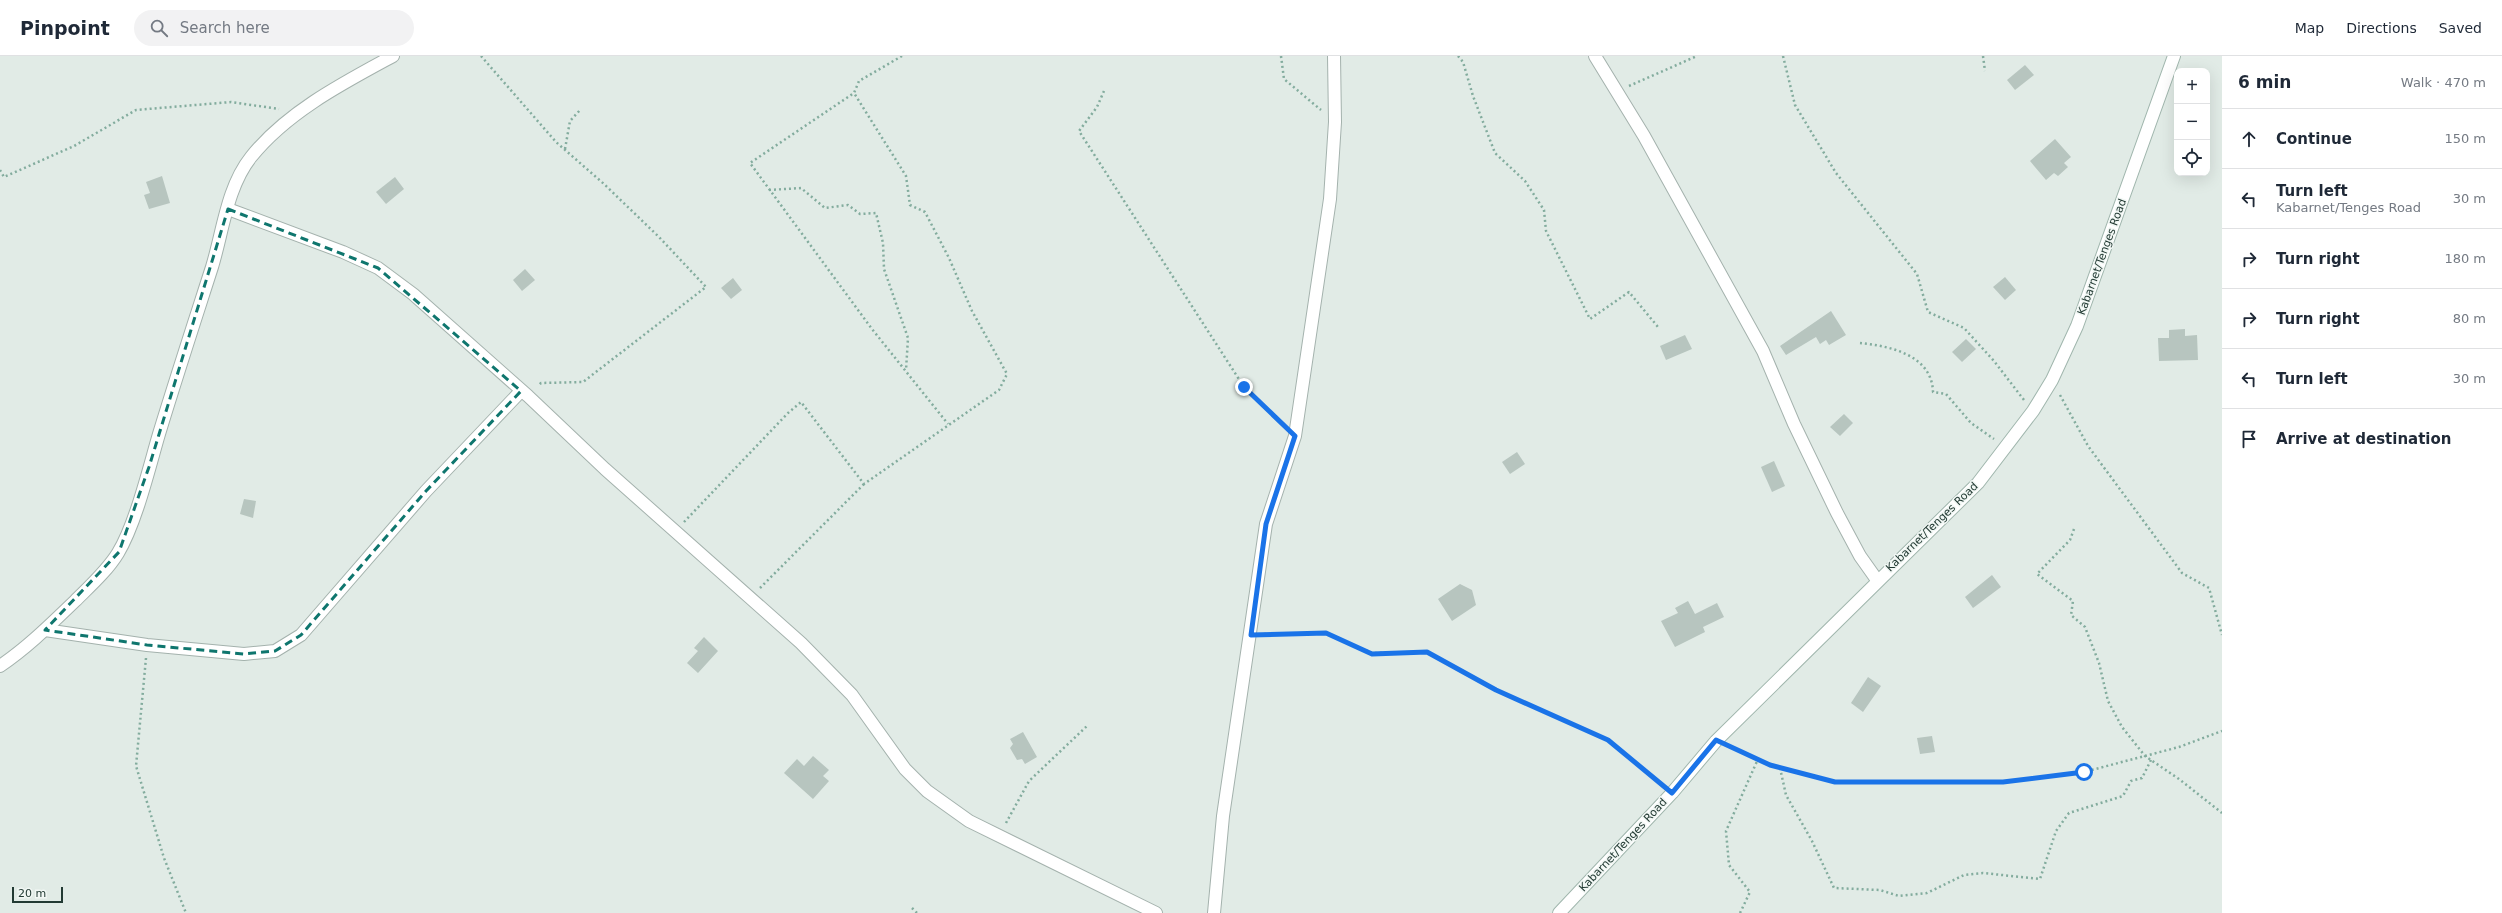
<!DOCTYPE html>
<meta charset="utf-8">
<style>
:root{--surface:#fff;--page:#f2f2f3;--text:#1f2937;--muted:#747a83;--line:#e0e1e3}
body{margin:0;font-family:"DejaVu Sans",sans-serif;background:var(--page);color:var(--text)}
.controls{position:absolute;right:12px;top:12px;display:grid;overflow:hidden;border-radius:8px;box-shadow:0 4px 16px #0002}
.controls button{width:36px;height:36px;display:grid;place-items:center;padding:0;border:0;border-bottom:1px solid var(--line);background:var(--surface);color:var(--text);font:20px sans-serif}
.scale{position:absolute;left:12px;bottom:10px;width:51px;box-sizing:border-box;padding-left:4px;border:2px solid #223a33;border-top:0;font-size:11px;line-height:14px;white-space:nowrap;color:#223a33;-webkit-text-stroke:3px #f1f7f4;paint-order:stroke}
.stop{position:absolute;width:12px;height:12px;margin:-9px;border:3px solid #1a73e8;border-radius:50%;background:#fff}
.stop.end{background:#1a73e8;border-color:#fff;box-shadow:0 1px 4px #0008}
.list{margin:0;padding:0;list-style:none}
h2{display:flex;justify-content:space-between;align-items:center;height:52px;margin:0;padding:0 16px;font-size:17px}
h2 small{font-size:13px;font-weight:400;color:var(--muted)}
.list li{display:grid;grid-template-columns:26px 1fr auto;gap:12px;align-items:center;box-sizing:border-box;height:60px;padding:0 16px;border-top:1px solid var(--line)}
.list b{display:block;font-size:15px;white-space:nowrap}
.list p{margin:0;font-size:13px;white-space:nowrap;color:var(--muted)}
.list em{font-size:13px;font-style:normal;color:var(--muted)}
.icon{flex:none;width:22px;height:22px;fill:none;stroke:currentColor;stroke-width:2;stroke-linecap:round;stroke-linejoin:round}
.map{position:relative;flex:none;width:2222px;height:857px;overflow:hidden}
header{display:flex;align-items:center;gap:24px;box-sizing:border-box;height:56px;padding:0 20px;background:var(--surface);border-bottom:1px solid var(--line)}
header strong{font-size:19px}
nav{display:flex;gap:22px;margin-inline-start:auto;font-size:14px}
.search{width:280px;height:36px;background:var(--page);display:flex;align-items:center;gap:10px;box-sizing:border-box;padding:0 14px;border-radius:22px;color:var(--muted);font-size:15px}
main{display:flex}
aside{flex:1;background:var(--surface)}
.map>svg:first-child{display:block}
</style>
<header>
<strong>Pinpoint</strong>
<div class="search"><svg class="icon" aria-label="search" viewBox="0 0 24 24"><circle cx="10" cy="10" r="6"/><path d="M15 15l6 6"/></svg>Search here</div>
<nav><a>Map</a><a>Directions</a><a>Saved</a></nav>
</header>
<main>
<div class="map">
<svg width="2222" height="857" viewBox="0 0 2222 857">
<rect width="100%" height="100%" fill="#e1ebe6"/>
<g fill="#b7c5bf">
<path d="M 2025,9 L 2034,19 L 2015,34 L 2007,24 Z"/>
<path d="M 2055,83 L 2071,101 L 2064,107 L 2068,111 L 2058,120 L 2054,117 L 2046,124 L 2030,105 Z"/>
<path d="M 162,120 L 170,147 L 149,153 L 144,139 L 150,137 L 146,126 Z"/>
<path d="M 395,121 L 404,133 L 386,148 L 376,136 Z"/>
<path d="M 525,213 L 535,224 L 522,235 L 513,224 Z"/>
<path d="M 2005,221 L 2016,234 L 2005,244 L 1993,231 Z"/>
<path d="M 733,222 L 742,234 L 731,243 L 721,232 Z"/>
<path d="M 1831,255 L 1846,279 L 1829,289 L 1826,284 L 1820,288 L 1816,281 L 1786,299 L 1780,290 Z"/>
<path d="M 2185,273 L 2185,280 L 2197,279 L 2198,304 L 2159,305 L 2158,282 L 2169,282 L 2169,274 Z"/>
<path d="M 1685,279 L 1692,293 L 1666,304 L 1660,290 Z"/>
<path d="M 1966,283 L 1976,293 L 1962,306 L 1952,296 Z"/>
<path d="M 1844,358 L 1853,367 L 1840,380 L 1830,371 Z"/>
<path d="M 1517,396 L 1525,408 L 1510,418 L 1502,406 Z"/>
<path d="M 1774,405 L 1785,430 L 1772,436 L 1761,411 Z"/>
<path d="M 244,443 L 256,445 L 253,462 L 240,458 Z"/>
<path d="M 1992,519 L 2001,531 L 1973,552 L 1965,541 Z"/>
<path d="M 1460,528 L 1472,534 L 1476,549 L 1452,565 L 1438,543 Z"/>
<path d="M 1688,545 L 1695,558 L 1717,547 L 1724,561 L 1703,571 L 1705,576 L 1675,591 L 1661,565 L 1678,557 L 1675,552 Z"/>
<path d="M 704,581 L 718,595 L 698,617 L 687,607 L 698,595 L 694,592 Z"/>
<path d="M 1868,621 L 1881,630 L 1863,656 L 1851,647 Z"/>
<path d="M 1023,676 L 1037,701 L 1025,708 L 1022,703 L 1017,704 L 1010,692 L 1013,688 L 1010,683 Z"/>
<path d="M 1932,680 L 1935,696 L 1920,698 L 1917,682 Z"/>
<path d="M 813,700 L 829,714 L 823,720 L 829,725 L 813,743 L 784,717 L 797,703 L 804,710 Z"/>
</g>
<g fill="none" stroke-linecap="round" stroke-linejoin="round">
<defs>
<g id="street">
<path d="M 1595,0 L 1644,80 L 1763,295 L 1794,368 L 1837,457 L 1860,500 L 1877,524"/>
<path d="M 228,153 L 343,196 L 378,212 L 413,238 L 528,340 L 605,413 L 801,587 L 852,639 L 905,713 L 927,735 L 969,765 L 1156,857"/>
<path d="M 45,574 L 147,589 L 244,598 L 275,595 L 301,579 L 426,435 L 521,335"/>
<path d="M 0,610 C 28,591 51,568 75,545 C 90,530 107,515 118,497 C 136,467 149,412 159,378 C 176,322 194,267 212,211 C 223,175 227,131 251,101 C 287,56 343,27 393,0"/>
<path d="M 1214,857 L 1223,760 L 1266,468 L 1295,380 L 1330,143 L 1335,66 L 1334,0"/>
</g>
<path id="secondary" d="M 1559,857 L 1672,737 L 1716,685 L 1978,427 L 2033,355 L 2052,324 L 2077,270 L 2174,0"/>
</defs>
<use href="#street" stroke="#a4b2ad" stroke-width="14"/>
<use href="#secondary" stroke="#a0b6ad" stroke-width="14"/>
<g stroke="#83ac9e" stroke-width="2.5" stroke-dasharray="2 3" stroke-linecap="butt">
<path d="M 481,0 L 556,86 L 604,128 L 659,181 L 706,231 L 583,326 L 541,327 L 538,330"/>
<path d="M 902,0 L 859,25 L 854,37 L 750,107 L 872,273 L 948,368"/>
<path d="M 1281,0 L 1284,23 L 1321,54"/>
<path d="M 1458,0 L 1463,6 L 1473,40 L 1495,97 L 1525,125 L 1544,154 L 1546,175 L 1590,263 L 1629,236 L 1658,271"/>
<path d="M 1783,0 L 1795,49 L 1836,117 L 1917,218 L 1928,256 L 1964,272 L 1994,305 L 2024,344"/>
<path d="M 1983,0 L 1985,15"/>
<path d="M 1629,30 L 1697,0"/>
<path d="M 1104,35 L 1097,51 L 1079,75 L 1244,331 L 1283,368"/>
<path d="M 565,93 L 570,65 L 581,53"/>
<path d="M 0,114 L 4,121 L 74,90 L 136,54 L 231,46 L 279,53"/>
<path d="M 769,134 L 801,132 L 825,152 L 848,149 L 860,158 L 876,157 L 883,187 L 884,213 L 908,282 L 906,314"/>
<path d="M 1860,287 C 1890,290 1932,299 1933,336 L 1946,338 L 1971,367 L 1994,383"/>
<path d="M 2060,339 L 2088,390 L 2182,517 L 2209,532 L 2222,579"/>
<path d="M 684,466 L 788,357 L 801,346 L 864,428 L 999,334 L 1007,318 L 972,255 L 949,202 L 925,156 L 910,149 L 906,120 L 854,37"/>
<path d="M 2074,473 L 2070,484 L 2037,518 L 2073,545 L 2071,559 L 2085,571 L 2099,607 L 2108,645 L 2122,671 L 2145,700 L 2179,723 L 2222,757"/>
<path d="M 760,532 L 864,428"/>
<path d="M 1264,578 L 1325,577 L 1372,597 L 1427,596 L 1496,634 L 1608,684 L 1662,728"/>
<path d="M 146,602 L 136,710 L 164,802 L 186,857"/>
<path d="M 1729,690 L 1770,709 L 1835,726 L 2003,726 L 2084,716 L 2179,691 L 2222,675"/>
<path d="M 1780,712 L 1786,739 L 1812,785 L 1834,832 L 1880,834 L 1899,840 L 1927,837 L 1964,819 L 1983,817 L 2040,823 L 2056,775 L 2069,757 L 2123,740 L 2131,725 L 2142,722 L 2151,704"/>
<path d="M 1006,767 L 1029,725 L 1087,670"/>
<path d="M 912,852 L 917,857"/>
<path d="M 1740,857 L 1750,836 L 1729,809 L 1726,775 L 1758,703"/>
</g>
<use href="#street" stroke="#fff" stroke-width="12"/>
<use href="#secondary" stroke="#fff" stroke-width="12"/>
</g>
<g fill="none" stroke-linecap="round" stroke-linejoin="round">
<path stroke="#1a73e8" stroke-width="5" d="M 1244,331 L 1295,380 L 1266,468 L 1251,579 L 1326,577 L 1372,598 L 1427,596 L 1496,634 L 1608,684 L 1672,737 L 1716,684 L 1770,709 L 1835,726 L 2003,726 L 2084,716"/>
</g>
<path fill="none" stroke="#0f766e" stroke-width="3" stroke-dasharray="8 5" stroke-linejoin="round" d="M 228,153 L 378,212 L 521,335 L 426,435 L 301,579 L 275,595 L 244,598 L 147,589 L 45,574 L 119,496 L 149,411 Z"/>
<g text-anchor="middle" dominant-baseline="central" stroke-width="3" stroke-linejoin="round" paint-order="stroke">
<g font-size="11" fill="#223a33" stroke="#f1f7f4">
<text transform="translate(2102 201) rotate(-70)">Kabarnet/Tenges Road</text>
<text transform="translate(1932 471) rotate(-44)">Kabarnet/Tenges Road</text>
<text transform="translate(1623 789) rotate(-47)">Kabarnet/Tenges Road</text>
</g>
</g>
</svg>
<div class="controls">
<button>+</button>
<button>−</button>
<button><svg class="icon" aria-label="locate" viewBox="0 0 24 24"><circle cx="12" cy="12" r="6"/><path d="M12 2v4M12 18v4M2 12h4M18 12h4"/></svg></button>
</div>
<div class="scale">20 m</div>
<div class="stop" style="left:2084px;top:716px"></div>
<div class="stop end" style="left:1244px;top:331px"></div>
</div>
<aside>
<h2>6 min<small>Walk · 470 m</small></h2>
<ul class="list">
<li><svg class="icon" aria-label="ahead" viewBox="0 0 24 24"><path d="M12 20V5M6 11l6-6 6 6"/></svg><div><b>Continue</b></div><em>150 m</em></li>
<li><svg class="icon" aria-label="left" viewBox="0 0 24 24"><path d="M17 20v-9H6M10 6l-5 5 5 5"/></svg><div><b>Turn left</b><p>Kabarnet/Tenges Road</p></div><em>30 m</em></li>
<li><svg class="icon" aria-label="right" viewBox="0 0 24 24"><path d="M7 20v-9h11M14 6l5 5-5 5"/></svg><div><b>Turn right</b></div><em>180 m</em></li>
<li><svg class="icon" aria-label="right" viewBox="0 0 24 24"><path d="M7 20v-9h11M14 6l5 5-5 5"/></svg><div><b>Turn right</b></div><em>80 m</em></li>
<li><svg class="icon" aria-label="left" viewBox="0 0 24 24"><path d="M17 20v-9H6M10 6l-5 5 5 5"/></svg><div><b>Turn left</b></div><em>30 m</em></li>
<li><svg class="icon" aria-label="arrive" viewBox="0 0 24 24"><path d="M6 21V4h12l-3 4 3 4H6"/></svg><div><b>Arrive at destination</b></div></li>
</ul>
</aside>
</main>
